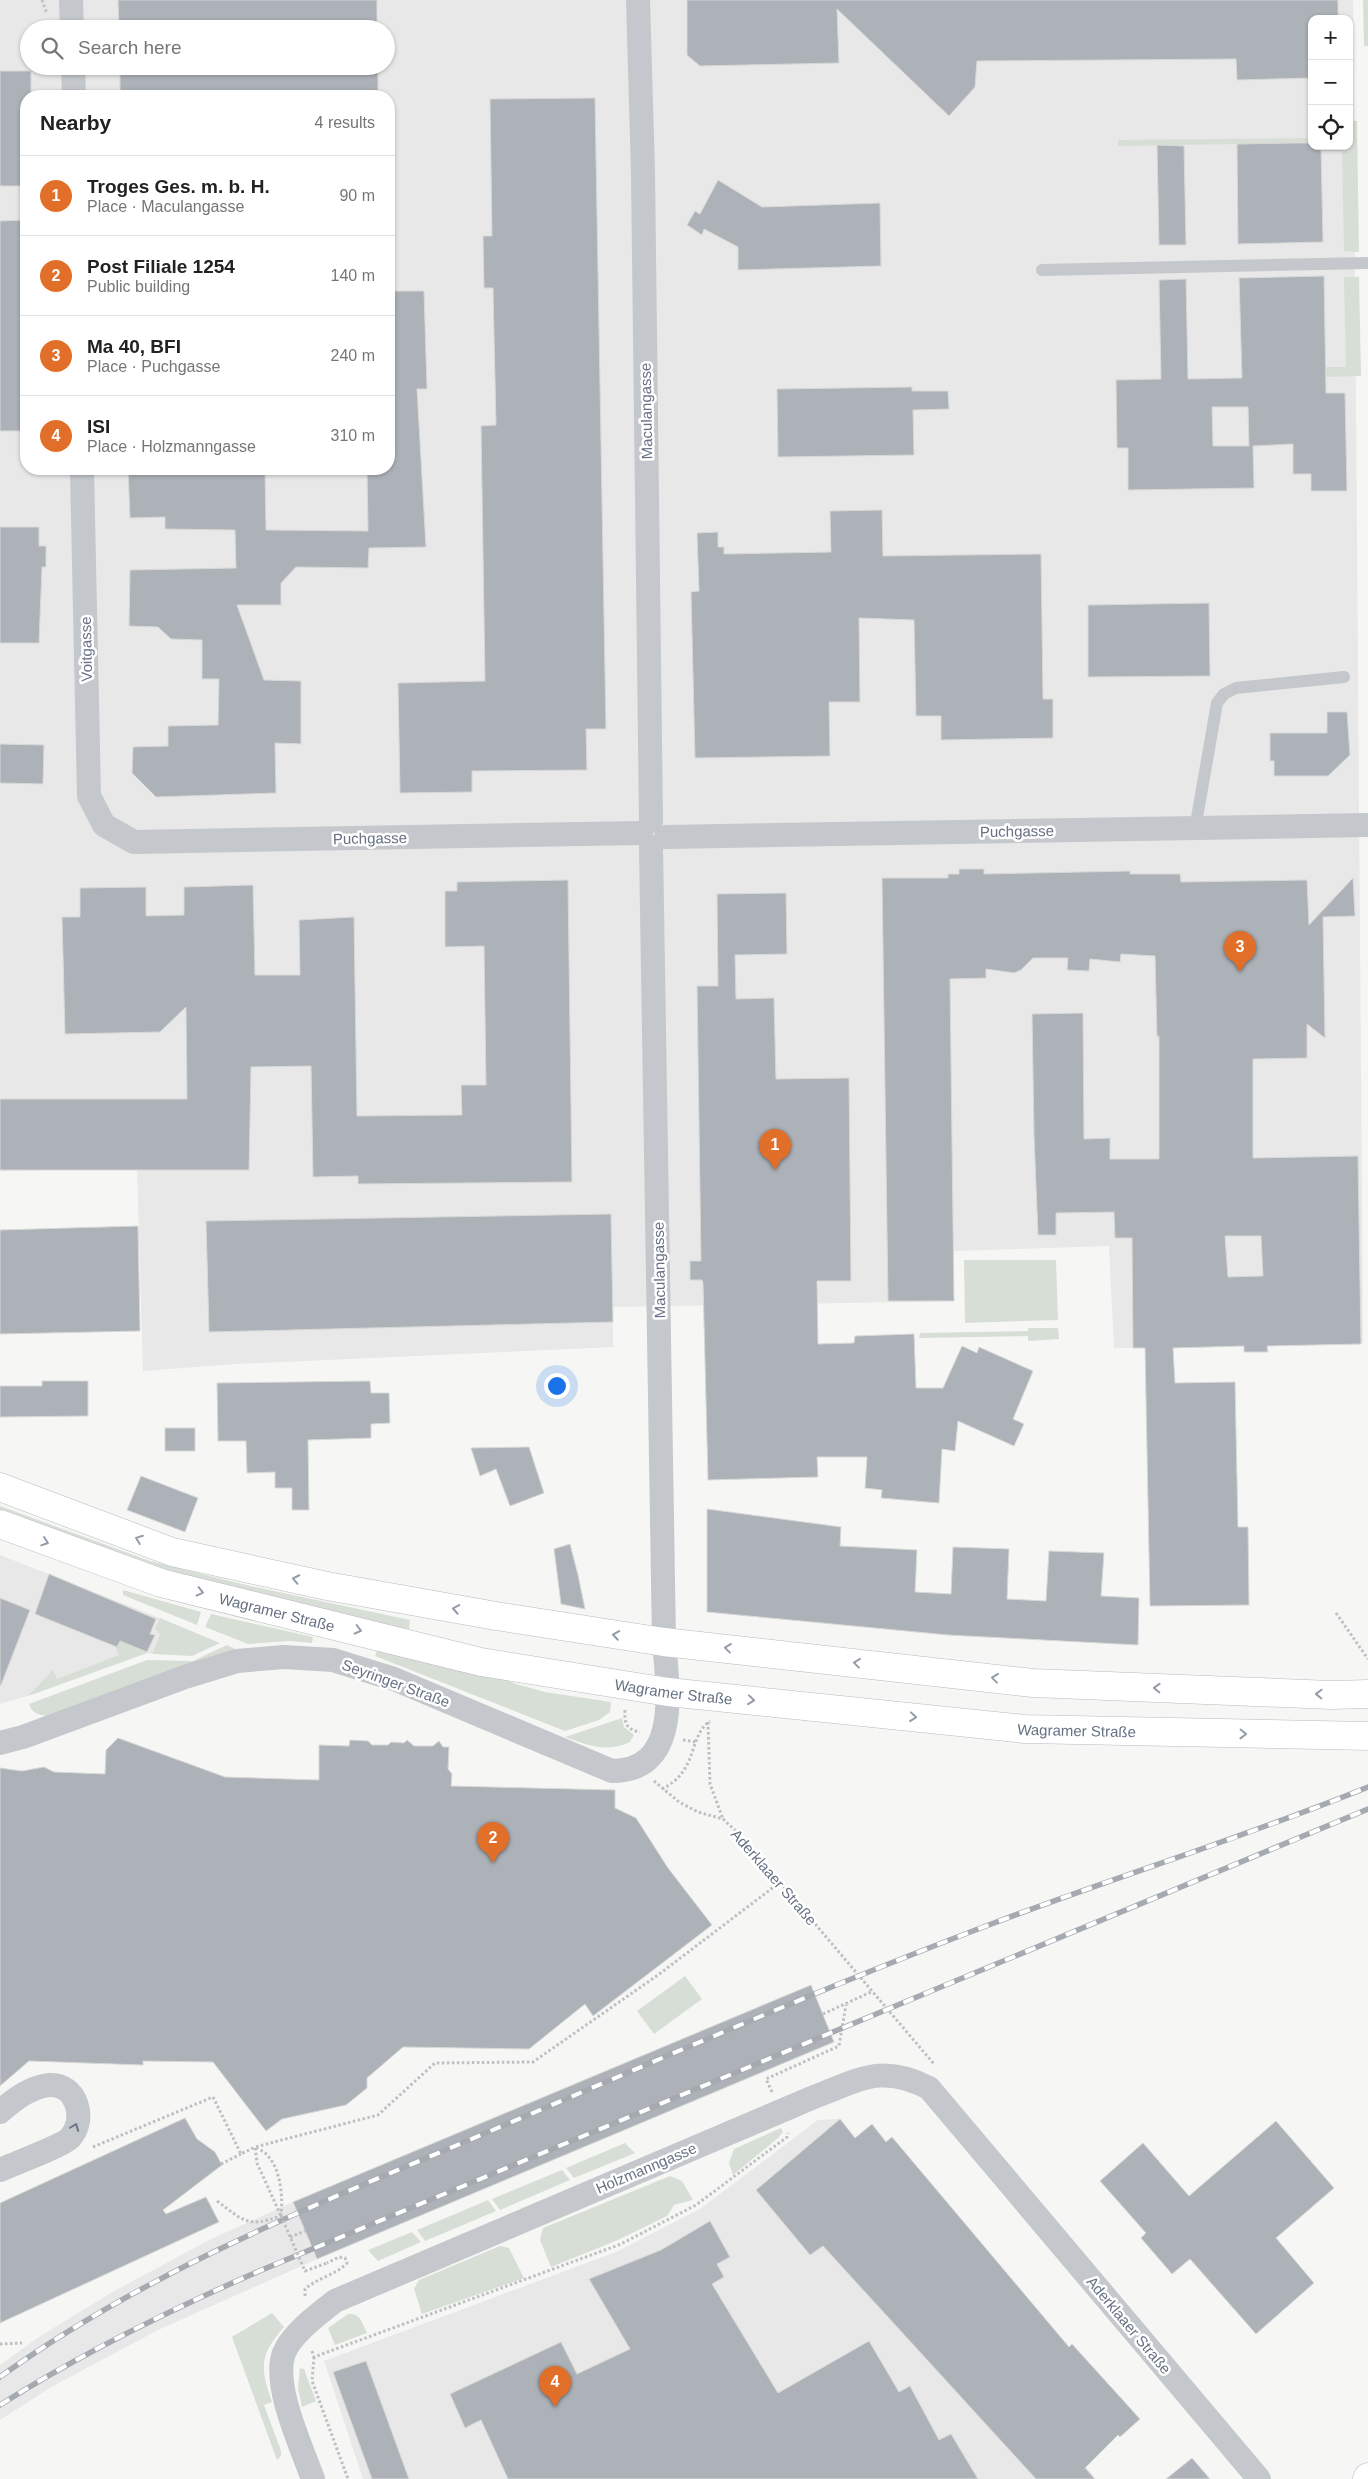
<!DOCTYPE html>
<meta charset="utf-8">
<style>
:root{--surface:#fff;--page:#f6f6f6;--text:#222;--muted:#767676;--line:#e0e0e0;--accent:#e16f29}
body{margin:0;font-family:Helvetica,sans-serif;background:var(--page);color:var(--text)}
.controls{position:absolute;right:15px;top:15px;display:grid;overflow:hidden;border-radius:10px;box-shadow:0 1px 4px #0004}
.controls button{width:45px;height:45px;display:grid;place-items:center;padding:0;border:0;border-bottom:1px solid var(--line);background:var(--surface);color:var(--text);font:25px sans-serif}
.you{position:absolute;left:556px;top:1385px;width:18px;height:18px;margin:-12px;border:4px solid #fff;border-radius:50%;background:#1a73e8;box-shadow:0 0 0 8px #1a73e833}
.badge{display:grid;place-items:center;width:32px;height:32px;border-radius:50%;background:var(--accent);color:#fff;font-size:16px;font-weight:700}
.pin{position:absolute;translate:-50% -41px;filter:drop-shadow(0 1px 2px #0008)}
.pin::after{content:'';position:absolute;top:26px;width:18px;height:15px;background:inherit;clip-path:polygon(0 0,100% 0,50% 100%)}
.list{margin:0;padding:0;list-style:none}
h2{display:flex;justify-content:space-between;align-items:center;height:65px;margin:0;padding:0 20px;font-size:21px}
h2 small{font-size:16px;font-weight:400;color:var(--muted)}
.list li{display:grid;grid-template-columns:32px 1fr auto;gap:15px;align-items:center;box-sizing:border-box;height:80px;padding:0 20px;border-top:1px solid var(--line)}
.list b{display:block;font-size:19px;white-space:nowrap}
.list p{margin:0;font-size:16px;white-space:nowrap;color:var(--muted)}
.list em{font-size:16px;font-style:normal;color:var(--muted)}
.icon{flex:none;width:28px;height:28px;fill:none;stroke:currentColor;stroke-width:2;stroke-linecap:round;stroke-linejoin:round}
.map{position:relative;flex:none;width:1368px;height:2479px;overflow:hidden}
.search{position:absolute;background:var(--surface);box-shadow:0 1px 4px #0004;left:20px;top:20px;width:375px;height:55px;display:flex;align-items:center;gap:12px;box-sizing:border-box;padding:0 18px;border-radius:28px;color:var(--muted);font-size:19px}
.panel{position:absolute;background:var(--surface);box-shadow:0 1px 4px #0004;left:20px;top:90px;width:375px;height:385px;border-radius:20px}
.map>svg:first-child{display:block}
</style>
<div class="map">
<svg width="1368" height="2479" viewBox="0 0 1368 2479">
<rect width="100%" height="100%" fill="#f6f7f4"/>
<g fill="#e7e8e7" fill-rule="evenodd">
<path d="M 0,0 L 1353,0 L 1363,1343 L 1114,1348 L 1109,1246 L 953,1251 L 954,1301 L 613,1307 L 613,1347 L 236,1364 L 143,1371 L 137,1168 L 0,1171 ZM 1312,19 L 1349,19 L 1349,146 L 1312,146 ZM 29,29 L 386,29 L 386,66 L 29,66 ZM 26,96 L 389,96 L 389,469 L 26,469 Z"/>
<path d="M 0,1555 L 160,1618 L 155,1629 L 160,1633 L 152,1654 L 147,1653 L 34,1694 L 0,1704 Z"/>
<path d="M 840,2119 L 1095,2479 L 363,2479 L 324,2361 L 616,2252 L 700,2209 L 818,2120 Z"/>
<path d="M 293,2202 L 317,2259 L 158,2330 L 53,2386 L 0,2420 L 0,2365 L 39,2337 L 109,2294 L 209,2240 Z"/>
</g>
<g fill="#d7ded5">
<path d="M 1363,0 L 1368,0 L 1368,46 L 1364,46 Z"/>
<path d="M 1349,121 L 1357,121 L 1359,252 L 1344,251 L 1342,151 L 1321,151 L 1321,146 L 1349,146 Z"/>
<path d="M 1312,138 L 1312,143 L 1118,146 L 1118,140 Z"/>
<path d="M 1344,277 L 1359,277 L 1361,376 L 1326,377 L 1325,367 L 1346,367 Z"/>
<path d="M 964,1260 L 1056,1260 L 1058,1320 L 965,1323 Z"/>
<path d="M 1028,1328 L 1058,1328 L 1059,1339 L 1028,1341 L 1028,1336 L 919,1338 L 920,1333 L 1028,1331 Z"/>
<path d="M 0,1506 L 150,1561 L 250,1586 L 410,1620 L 409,1629 L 329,1619 L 289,1611 L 0,1519 Z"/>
<path d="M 123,1590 L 201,1612 L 197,1625 L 123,1595 Z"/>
<path d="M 211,1614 L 313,1637 L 312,1643 L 290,1641 L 248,1644 L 205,1627 Z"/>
<path d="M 160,1618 L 220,1643 L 192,1656 L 152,1654 L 160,1634 L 155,1629 Z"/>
<path d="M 120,1641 L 147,1653 L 28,1696 L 53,1670 L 57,1679 L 119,1655 L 116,1648 Z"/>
<path d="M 227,1645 L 237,1650 L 48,1716 C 38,1715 32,1713 29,1704 L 147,1660 L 193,1661 Z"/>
<path d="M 377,1651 L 483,1671 L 516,1684 L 545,1692 L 611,1702 L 610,1712 L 599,1720 L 565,1731 L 375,1656 Z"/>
<path d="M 622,1718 L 624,1727 L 634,1735 L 630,1742 C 607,1753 587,1745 565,1737 Z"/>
<path d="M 685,1976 L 702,1999 L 654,2034 L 637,2011 Z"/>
<path d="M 781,2128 L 783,2132 L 778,2138 L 733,2175 L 729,2163 L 734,2149 Z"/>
<path d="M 625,2143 L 635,2153 L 574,2178 L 566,2168 Z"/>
<path d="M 562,2170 L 570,2180 L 500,2210 L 492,2199 Z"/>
<path d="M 670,2176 L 682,2181 L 693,2200 L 674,2205 L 667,2216 L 618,2240 L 551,2267 L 540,2240 L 543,2228 Z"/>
<path d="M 488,2200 L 496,2211 L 425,2241 L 417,2230 Z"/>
<path d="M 412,2232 L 421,2242 L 378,2261 L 368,2250 Z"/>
<path d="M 500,2246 L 509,2248 L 524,2278 L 422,2314 L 414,2289 L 419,2280 Z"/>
<path d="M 272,2313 L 284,2327 C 259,2356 260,2367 272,2402 L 264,2405 L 281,2451 L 281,2456 L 277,2460 L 232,2337 Z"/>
<path d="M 348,2314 C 361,2313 362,2323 367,2333 L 335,2345 L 328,2328 Z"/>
<path d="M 300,2368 L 304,2369 L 316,2401 L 302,2407 L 298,2388 Z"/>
</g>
<g fill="#adb2b9" stroke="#d8d8d6" fill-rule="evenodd">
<path d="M 118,0 L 377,0 L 377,29 L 119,29 Z"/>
<path d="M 687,0 L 1338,0 L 1338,19 L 1312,19 L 1312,78 L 1237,80 L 1236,59 L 977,61 L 975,87 L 949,116 L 837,9 L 839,63 L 700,66 L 687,55 Z"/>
<rect x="120" y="66" width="258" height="30"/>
<path d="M 0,71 L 31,71 L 31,96 L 26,96 L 26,186 L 0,186 Z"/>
<path d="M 595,98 L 606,729 L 586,729 L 587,770 L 472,771 L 472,792 L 400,793 L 398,683 L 485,681 L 481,426 L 496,425 L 493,288 L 484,288 L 483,236 L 492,236 L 490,99 Z"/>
<path d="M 1291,143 L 1312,143 L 1312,146 L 1321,146 L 1323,242 L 1238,244 L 1237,144 Z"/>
<path d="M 1157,145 L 1184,146 L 1186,245 L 1159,245 Z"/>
<path d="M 718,180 L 762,207 L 880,203 L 881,266 L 738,270 L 738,247 L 704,229 L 702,235 L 687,225 L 695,211 L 700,214 Z"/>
<path d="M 26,220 L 26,431 L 0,431 L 0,221 Z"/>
<path d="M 1324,276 L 1326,393 L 1345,393 L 1347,491 L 1311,491 L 1311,474 L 1293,474 L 1293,444 L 1253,446 L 1254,488 L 1128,490 L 1128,448 L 1117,448 L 1116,380 L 1161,379 L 1159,280 L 1186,279 L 1188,379 L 1242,378 L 1239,278 ZM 1212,407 L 1248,407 L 1249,446 L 1213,446 Z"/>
<path d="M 389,291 L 424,291 L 427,389 L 417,389 L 426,547 L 369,548 L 368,568 L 296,567 L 281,583 L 281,605 L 237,605 L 264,680 L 301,681 L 301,744 L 275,743 L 276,793 L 156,797 L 132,773 L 133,747 L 168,746 L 168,726 L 218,725 L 219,679 L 202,679 L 202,640 L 171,639 L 158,627 L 129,626 L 130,570 L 236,568 L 235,530 L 165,529 L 165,517 L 130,518 L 128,469 L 265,469 L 266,530 L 368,531 L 367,469 L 389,469 Z"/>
<path d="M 912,387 L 912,391 L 948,391 L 949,409 L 913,410 L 914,455 L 778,457 L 777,389 Z"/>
<path d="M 882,510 L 883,556 L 1041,554 L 1043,699 L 1053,699 L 1053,738 L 941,740 L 941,716 L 916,716 L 914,620 L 859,618 L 860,702 L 829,702 L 830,756 L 695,758 L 691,592 L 699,591 L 697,533 L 718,532 L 718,547 L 724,547 L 724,554 L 831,552 L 830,511 Z"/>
<path d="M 0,527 L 39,527 L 39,546 L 46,546 L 46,567 L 42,567 L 39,643 L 0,643 Z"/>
<path d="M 1209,603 L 1210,676 L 1088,677 L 1088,605 Z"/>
<path d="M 1327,712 L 1347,712 L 1350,755 L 1328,776 L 1274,776 L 1274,761 L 1270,761 L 1270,733 L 1327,733 Z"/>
<path d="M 0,744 L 44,745 L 43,784 L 0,783 Z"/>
<path d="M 959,869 L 984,869 L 984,874 L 1130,871 L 1130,874 L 1180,874 L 1181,882 L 1307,880 L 1309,925 L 1353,878 L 1355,916 L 1323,917 L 1325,1038 L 1307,1024 L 1307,1058 L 1253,1059 L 1253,1158 L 1358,1156 L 1361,1344 L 1267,1346 L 1268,1352 L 1244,1352 L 1244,1346 L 1173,1348 L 1175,1383 L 1235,1382 L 1238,1527 L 1248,1527 L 1249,1605 L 1150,1606 L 1145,1348 L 1133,1348 L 1132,1238 L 1115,1238 L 1114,1212 L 1056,1213 L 1056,1235 L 1038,1235 L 1034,1135 L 1032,1014 L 1083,1013 L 1084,1139 L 1110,1138 L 1110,1159 L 1159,1159 L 1159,1036 L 1157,1037 L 1155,956 L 1121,954 L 1120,962 L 1090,959 L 1089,971 L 1067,970 L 1068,958 L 1033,958 L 1021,970 L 1014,973 L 986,969 L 986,978 L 950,979 L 954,1301 L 888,1301 L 882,878 L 948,878 L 948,874 L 959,874 ZM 1225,1236 L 1261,1236 L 1263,1276 L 1228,1277 Z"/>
<path d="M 568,880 L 572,1182 L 358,1184 L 358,1176 L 313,1177 L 311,1066 L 251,1067 L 249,1170 L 0,1170 L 0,1099 L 187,1099 L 186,1007 L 160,1032 L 65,1034 L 62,917 L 80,917 L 80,888 L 146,887 L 146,916 L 184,915 L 184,887 L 253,885 L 255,975 L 300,975 L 299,920 L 354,917 L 357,1116 L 462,1115 L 461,1085 L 486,1085 L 484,946 L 445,947 L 445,891 L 457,891 L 457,882 Z"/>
<path d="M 786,893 L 787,954 L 735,955 L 736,999 L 774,998 L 776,1079 L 849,1078 L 851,1281 L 817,1281 L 818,1344 L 854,1343 L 855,1336 L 914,1334 L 916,1388 L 943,1388 L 962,1346 L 977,1353 L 979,1347 L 1033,1371 L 1013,1419 L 1024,1424 L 1014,1446 L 958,1421 L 955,1451 L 942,1449 L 939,1503 L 881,1498 L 882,1490 L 865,1488 L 867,1457 L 817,1457 L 818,1477 L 708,1480 L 703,1283 L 702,1280 L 690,1280 L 690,1261 L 701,1261 L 697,986 L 718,986 L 717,894 Z"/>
<path d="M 611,1214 L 613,1322 L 209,1332 L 206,1221 Z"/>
<path d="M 138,1226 L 140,1331 L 0,1334 L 0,1230 Z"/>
<path d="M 42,1381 L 88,1381 L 88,1416 L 0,1417 L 0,1386 L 42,1386 Z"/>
<path d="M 370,1381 L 371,1393 L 389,1393 L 390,1423 L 371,1424 L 371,1438 L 308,1440 L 309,1510 L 292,1510 L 292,1488 L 275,1488 L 275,1472 L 247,1473 L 246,1441 L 218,1441 L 217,1383 Z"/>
<rect x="165" y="1428" width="30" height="23"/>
<path d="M 529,1447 L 544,1493 L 510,1506 L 496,1469 L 480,1476 L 471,1448 Z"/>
<path d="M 141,1476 L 198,1498 L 185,1532 L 127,1510 Z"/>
<path d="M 707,1509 L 841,1527 L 840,1546 L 917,1550 L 915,1592 L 951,1594 L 953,1547 L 1009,1549 L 1007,1599 L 1046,1601 L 1049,1551 L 1104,1553 L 1101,1596 L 1139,1598 L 1138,1645 L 948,1635 L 707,1612 Z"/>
<path d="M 570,1544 L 578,1575 L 585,1609 L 561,1604 L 554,1549 Z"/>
<path d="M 49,1574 L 156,1619 L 150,1634 L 155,1635 L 147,1652 L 120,1641 L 117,1647 L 35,1614 Z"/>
<path d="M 0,1598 L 30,1610 L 1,1685 L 0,1685 Z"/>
<path d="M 118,1738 L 225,1777 L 319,1780 L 319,1745 L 349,1746 L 350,1740 L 368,1741 L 372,1745 L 388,1745 L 391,1742 L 404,1743 L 407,1740 L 414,1746 L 433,1746 L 439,1741 L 443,1747 L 449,1747 L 448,1769 L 452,1774 L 451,1786 L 615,1790 L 615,1808 L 636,1818 L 668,1868 L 712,1925 L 593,2016 L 585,2004 L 529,2049 L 403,2047 L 367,2078 L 367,2088 L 346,2105 L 282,2119 L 266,2131 L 213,2062 L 143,2061 L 143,2065 L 29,2061 L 0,2086 L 0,1768 L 22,1771 L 44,1767 L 54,1772 L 105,1774 L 106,1750 Z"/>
<path d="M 811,1985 L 834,2042 L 317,2259 L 293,2202 Z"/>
<path d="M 185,2118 L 197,2139 L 215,2152 L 222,2165 L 163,2210 L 166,2214 L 206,2197 L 219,2222 L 0,2323 L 0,2203 Z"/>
<path d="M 840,2119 L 855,2138 L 872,2124 L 886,2142 L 892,2137 L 1069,2347 L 1072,2344 L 1140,2419 L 1120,2437 L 1118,2435 L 1085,2468 L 1095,2479 L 1036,2479 L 823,2246 L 810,2255 L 756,2190 Z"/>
<path d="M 1276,2121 L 1334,2188 L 1276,2238 L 1314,2283 L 1256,2334 L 1190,2259 L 1172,2274 L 1141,2238 L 1146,2233 L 1100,2181 L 1143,2143 L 1189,2196 Z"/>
<path d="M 710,2221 L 730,2257 L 717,2264 L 724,2277 L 712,2284 L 778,2393 L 869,2341 L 899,2392 L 910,2386 L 939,2440 L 951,2434 L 978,2479 L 508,2479 L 481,2420 L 465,2428 L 450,2394 L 561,2342 L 577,2374 L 630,2349 L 589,2279 L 661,2250 Z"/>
<path d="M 366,2361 L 409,2479 L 372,2479 L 333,2372 Z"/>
<path d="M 1192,2458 L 1210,2479 L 1166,2479 Z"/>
</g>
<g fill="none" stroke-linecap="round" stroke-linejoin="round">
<defs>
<path id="secondary" d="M 1367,2479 L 1368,2477"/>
<g id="primary">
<path d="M 0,1487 L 172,1552 L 327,1586 L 496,1616 L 664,1642 L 1033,1683 L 1331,1695 L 1368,1694"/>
<path id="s1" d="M 0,1524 L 161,1583 L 481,1662 L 668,1692 L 1025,1729 L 1368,1736"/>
</g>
</defs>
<use href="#secondary" stroke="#b6bac0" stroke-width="29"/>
<use href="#primary" stroke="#b7babf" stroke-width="29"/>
<g stroke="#bebfc2" stroke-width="3" stroke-dasharray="2.5 2.5" stroke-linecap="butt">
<path d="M 42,0 L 47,14"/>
<path d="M 1336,1613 L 1368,1659"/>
<path d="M 625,1710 C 624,1723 627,1730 640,1732"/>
<path d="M 708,1722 L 710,1784 L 723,1819"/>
<path d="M 683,1740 L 697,1742"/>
<path d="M 654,1781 L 679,1802 L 698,1812 L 723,1819 L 737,1832 L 934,2064"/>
<path d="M 662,1789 C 699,1771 688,1736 710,1721"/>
<path d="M 823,2014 L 871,1992"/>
<path d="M 772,2092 L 766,2079 L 839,2046 L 846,2005"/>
<path d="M 93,2147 L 213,2097 L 241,2154 L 255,2147 L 257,2163 L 281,2216"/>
<path d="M 221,2164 L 241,2154"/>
<path d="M 217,2201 C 244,2221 247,2228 281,2216"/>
<path d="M 281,2216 C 283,2198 281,2170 268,2156 C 265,2152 259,2149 255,2147 L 378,2115 L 435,2063 L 533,2062 L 658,1975 L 779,1883"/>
<path d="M 290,2237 L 305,2231"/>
<path d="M 305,2296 L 305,2289 C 317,2278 336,2275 347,2263 L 345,2258 L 339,2257 L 327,2263"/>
<path d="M 0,2344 L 22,2343"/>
<path d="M 312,2351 L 314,2357 L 621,2244 L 696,2205 L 787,2137 L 788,2133"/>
<path d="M 314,2357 L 312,2381 L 348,2479"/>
</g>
<g stroke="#c4c7cb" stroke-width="12">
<path d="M 1042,270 L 1368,263"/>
<path d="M 1195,829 L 1217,703 L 1224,694 L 1236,688 L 1344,677"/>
</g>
<g stroke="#c4c7cb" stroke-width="24">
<path d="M 71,0 L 72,29"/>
<path d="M 638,0 L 643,173 L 651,821"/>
<path d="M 73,66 L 74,96"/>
<path d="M 82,469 L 89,796 L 104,825 L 134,842 L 641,833"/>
<path d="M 666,837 L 1368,825"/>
<path d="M 0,1743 L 23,1737 L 185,1677 L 237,1661 L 284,1657 L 333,1660 L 394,1679 L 612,1771 C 681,1771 668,1688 664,1642 L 651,847"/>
<path d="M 0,2112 C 13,2100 31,2087 49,2085 C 77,2083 87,2120 70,2138 C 62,2146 13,2164 0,2170"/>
<path d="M 313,2479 C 302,2448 272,2385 284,2353 C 292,2333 319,2314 335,2301 L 814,2097 C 859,2080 882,2063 929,2088 L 1259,2479"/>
</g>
<use href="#secondary" stroke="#fff" stroke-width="28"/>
<use href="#primary" stroke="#fff" stroke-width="28"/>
<defs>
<g id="rail">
<path d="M 0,2377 C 147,2271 315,2205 481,2135 C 652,2063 821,1988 994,1923 C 1118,1876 1245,1837 1368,1787"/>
<path d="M 0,2405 C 82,2353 168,2311 257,2272 L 1368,1809"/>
</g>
</defs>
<use href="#rail" stroke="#a5a9b0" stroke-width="5.5"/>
<use href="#rail" stroke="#fff" stroke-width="4" stroke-dasharray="11" stroke-linecap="butt"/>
<path stroke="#bebfc2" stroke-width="3" stroke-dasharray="2.5 2.5" stroke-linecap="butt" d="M 281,2216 L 305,2271 L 327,2263"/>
</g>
<defs><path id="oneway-chevron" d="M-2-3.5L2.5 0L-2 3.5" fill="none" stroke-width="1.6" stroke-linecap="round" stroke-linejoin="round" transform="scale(1.25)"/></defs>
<g stroke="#949ca9">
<use href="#oneway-chevron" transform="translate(139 1539) rotate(-159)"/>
<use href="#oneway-chevron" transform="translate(45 1542) rotate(19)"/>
<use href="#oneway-chevron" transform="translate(296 1579) rotate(-168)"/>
<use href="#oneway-chevron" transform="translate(200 1592) rotate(13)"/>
<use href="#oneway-chevron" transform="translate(456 1609) rotate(-170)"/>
<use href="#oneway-chevron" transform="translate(358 1630) rotate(14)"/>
<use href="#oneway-chevron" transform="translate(616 1635) rotate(-171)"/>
<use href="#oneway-chevron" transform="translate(728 1648) rotate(-173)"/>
<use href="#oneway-chevron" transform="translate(857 1663) rotate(-173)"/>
<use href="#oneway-chevron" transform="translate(995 1678) rotate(-173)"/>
<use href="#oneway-chevron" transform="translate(1157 1688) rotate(-178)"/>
<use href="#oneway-chevron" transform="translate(1319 1694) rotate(-178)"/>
<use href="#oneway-chevron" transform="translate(751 1700) rotate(6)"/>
<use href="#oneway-chevron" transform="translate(913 1717) rotate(6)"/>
<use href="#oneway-chevron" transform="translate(1243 1734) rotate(1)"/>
</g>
<use stroke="#6b7688" href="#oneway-chevron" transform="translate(75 2127) rotate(-69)"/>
<g text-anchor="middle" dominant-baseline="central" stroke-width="5" stroke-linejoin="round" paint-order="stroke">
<g font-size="15" fill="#667284" stroke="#fff">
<text transform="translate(646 411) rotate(-91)">Maculangasse</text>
<text transform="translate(86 649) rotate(-91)">Voitgasse</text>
<text transform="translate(1017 831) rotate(-1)">Puchgasse</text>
<text transform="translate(370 838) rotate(-1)">Puchgasse</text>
<text transform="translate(659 1270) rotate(-91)">Maculangasse</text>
<text stroke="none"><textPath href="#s1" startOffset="291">Wagramer Straße</textPath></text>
<text transform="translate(396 1683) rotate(20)">Seyringer Straße</text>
<text stroke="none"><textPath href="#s1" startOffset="696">Wagramer Straße</textPath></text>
<text stroke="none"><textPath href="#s1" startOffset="1101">Wagramer Straße</textPath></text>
<text transform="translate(774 1877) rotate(49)">Aderklaaer Straße</text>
<text transform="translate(646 2168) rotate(-23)">Holzmanngasse</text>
<text transform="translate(1129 2325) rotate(50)">Aderklaaer Straße</text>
</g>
</g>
</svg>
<div class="controls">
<button>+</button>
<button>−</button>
<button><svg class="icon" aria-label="locate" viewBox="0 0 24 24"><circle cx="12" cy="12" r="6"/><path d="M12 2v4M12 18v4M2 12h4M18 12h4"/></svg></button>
</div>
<div class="you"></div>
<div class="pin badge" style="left:775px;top:1170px">1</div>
<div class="pin badge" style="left:493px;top:1863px">2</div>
<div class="pin badge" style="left:1240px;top:972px">3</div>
<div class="pin badge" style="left:555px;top:2407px">4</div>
<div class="search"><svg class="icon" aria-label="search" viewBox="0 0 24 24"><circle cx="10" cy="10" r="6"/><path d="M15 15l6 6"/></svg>Search here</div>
<section class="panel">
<h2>Nearby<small>4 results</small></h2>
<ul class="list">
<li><span class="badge">1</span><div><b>Troges Ges. m. b. H.</b><p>Place · Maculangasse</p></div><em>90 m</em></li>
<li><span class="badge">2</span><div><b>Post Filiale 1254</b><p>Public building</p></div><em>140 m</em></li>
<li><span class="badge">3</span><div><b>Ma 40, BFI</b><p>Place · Puchgasse</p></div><em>240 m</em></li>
<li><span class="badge">4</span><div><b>ISI</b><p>Place · Holzmanngasse</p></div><em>310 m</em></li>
</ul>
</section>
</div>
